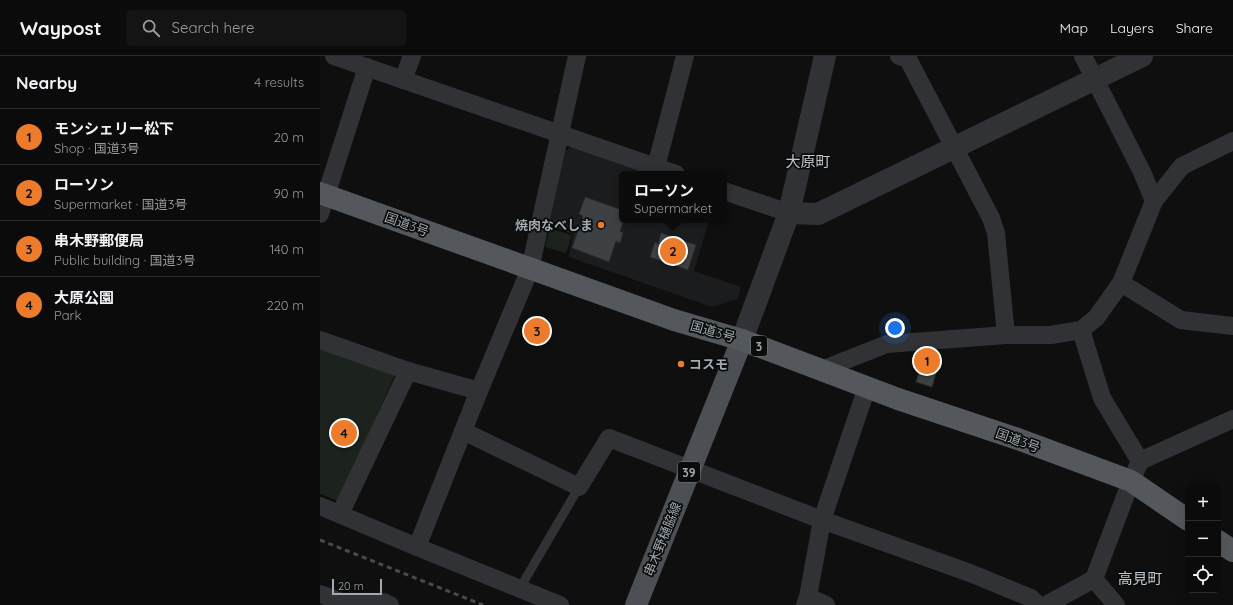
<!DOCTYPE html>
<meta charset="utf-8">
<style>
:root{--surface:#0b0b0c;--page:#141415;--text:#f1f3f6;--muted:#9a9b9d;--line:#2b2b2d;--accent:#ec7c2c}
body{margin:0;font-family:Quicksand,"Noto Sans JP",sans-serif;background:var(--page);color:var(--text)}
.controls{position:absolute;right:12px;bottom:12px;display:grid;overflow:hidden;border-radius:6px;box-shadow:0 4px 16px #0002}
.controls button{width:36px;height:36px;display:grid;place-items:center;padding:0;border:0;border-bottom:1px solid var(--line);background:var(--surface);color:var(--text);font:20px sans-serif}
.scale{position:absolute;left:12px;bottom:10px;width:50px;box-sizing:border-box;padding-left:4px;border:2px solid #a1aab1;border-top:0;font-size:11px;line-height:14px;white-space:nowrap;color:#a1aab1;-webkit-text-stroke:3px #0a0b0b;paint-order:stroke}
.you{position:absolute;left:575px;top:272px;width:14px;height:14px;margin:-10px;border:3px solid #fff;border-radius:50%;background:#1a73e8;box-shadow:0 0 0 6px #1a73e833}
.badge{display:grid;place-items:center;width:26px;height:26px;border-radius:50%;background:var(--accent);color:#111;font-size:13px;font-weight:700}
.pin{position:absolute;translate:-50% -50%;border:2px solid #fff;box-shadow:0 1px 4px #0006}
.popup{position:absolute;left:299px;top:115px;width:108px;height:52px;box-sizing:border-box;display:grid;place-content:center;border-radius:6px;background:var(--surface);filter:drop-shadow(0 1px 3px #0005);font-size:13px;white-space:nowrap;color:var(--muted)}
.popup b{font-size:15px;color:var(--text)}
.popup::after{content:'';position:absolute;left:50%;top:100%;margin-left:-8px;border:8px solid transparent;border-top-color:var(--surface)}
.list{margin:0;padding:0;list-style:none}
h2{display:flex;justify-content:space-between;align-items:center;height:52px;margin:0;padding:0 16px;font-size:17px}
h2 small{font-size:13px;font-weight:400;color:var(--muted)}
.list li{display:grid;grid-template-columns:26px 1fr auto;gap:12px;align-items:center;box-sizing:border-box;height:56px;padding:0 16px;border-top:1px solid var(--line)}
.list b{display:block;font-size:15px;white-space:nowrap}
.list p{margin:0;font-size:13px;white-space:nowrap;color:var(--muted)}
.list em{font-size:13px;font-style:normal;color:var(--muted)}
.icon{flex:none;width:22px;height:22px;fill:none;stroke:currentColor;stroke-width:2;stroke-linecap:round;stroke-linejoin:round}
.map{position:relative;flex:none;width:913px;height:549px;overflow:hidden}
header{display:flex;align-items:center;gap:24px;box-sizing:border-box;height:56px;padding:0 20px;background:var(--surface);border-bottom:1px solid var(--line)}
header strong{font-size:19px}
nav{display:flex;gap:22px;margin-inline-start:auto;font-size:14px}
.search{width:280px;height:36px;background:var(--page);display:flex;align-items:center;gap:10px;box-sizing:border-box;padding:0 14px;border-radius:6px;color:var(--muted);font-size:15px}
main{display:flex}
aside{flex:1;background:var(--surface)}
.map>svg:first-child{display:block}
</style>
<header>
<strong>Waypost</strong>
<div class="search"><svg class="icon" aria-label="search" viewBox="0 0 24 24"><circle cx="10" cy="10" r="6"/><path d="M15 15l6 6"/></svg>Search here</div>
<nav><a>Map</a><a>Layers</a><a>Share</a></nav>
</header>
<main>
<aside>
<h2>Nearby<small>4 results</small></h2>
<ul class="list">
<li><span class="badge">1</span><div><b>モンシェリー松下</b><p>Shop · 国道3号</p></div><em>20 m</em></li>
<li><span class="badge">2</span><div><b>ローソン</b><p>Supermarket · 国道3号</p></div><em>90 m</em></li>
<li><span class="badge">3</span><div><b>串木野郵便局</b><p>Public building · 国道3号</p></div><em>140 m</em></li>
<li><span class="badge">4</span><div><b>大原公園</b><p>Park</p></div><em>220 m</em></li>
</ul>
</aside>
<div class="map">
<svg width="913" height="549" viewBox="0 0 913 549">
<rect width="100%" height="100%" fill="#0f0f10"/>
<path fill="#1b1c1d" d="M 254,89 L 335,118 L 302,118 L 302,164 L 389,164 L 374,215 L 421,231 L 417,243 L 392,251 L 249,201 L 253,178 L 229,170 L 245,95 Z"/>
<g fill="#1c231c">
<path d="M 230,173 L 252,179 L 246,197 L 225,191 Z"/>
<path d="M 0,291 L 76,316 L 19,445 L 0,438 Z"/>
</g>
<g fill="#3e4143" stroke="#292a2c">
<path d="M 265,141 L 302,154 L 302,164 L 304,164 L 300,175 L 303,177 L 300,187 L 296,185 L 289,206 L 252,192 L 263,160 L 259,158 Z"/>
<path d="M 341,177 L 376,189 L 368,214 L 330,201 L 335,186 L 338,188 Z"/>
<path d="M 604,299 L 620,303 L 612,331 L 596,326 Z"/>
</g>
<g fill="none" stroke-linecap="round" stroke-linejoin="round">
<path stroke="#303235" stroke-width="9" d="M 200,532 L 259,431"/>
<g stroke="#303235" stroke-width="18">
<path d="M 14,0 L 356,118"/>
<path d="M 579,0 L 588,3 L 671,162 L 676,177 L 686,279"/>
<path d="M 763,0 L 822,116 L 834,145"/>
<path d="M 83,24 L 92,0"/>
<path d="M 336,111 L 365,0"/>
<path d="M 404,135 L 469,157"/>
<path d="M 0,158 L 47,11"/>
<path d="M 801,227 L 861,264 L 913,270"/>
<path d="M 0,284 L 88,315 L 159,335"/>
<path d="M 501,314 L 567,288 L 686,279 L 731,279 L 761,274 L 776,262 L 801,227 L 834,145 L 862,110 L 913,85"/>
<path d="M 143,375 L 259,431 L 289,382 L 502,464 L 650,517 L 711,542 L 718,549"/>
<path d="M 820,405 L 913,363"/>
<path d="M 0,450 L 97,491 L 240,549"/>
<path d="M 20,458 L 88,315"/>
<path d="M 97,491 L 159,335 L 210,213 L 257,0"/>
<path d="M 774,523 L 796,549"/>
<path d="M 0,538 L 24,547 L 64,546 L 70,549"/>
<path d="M 488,541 L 506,549"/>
<path d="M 485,549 L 488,541 L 502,464 L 547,331"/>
<path d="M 726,549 L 774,523 L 811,425 L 820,405 L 782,342 L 761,274"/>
</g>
<g stroke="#303235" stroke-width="22">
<path d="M 469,157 L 498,158 L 822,0"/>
<path d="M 422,284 L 469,157 L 505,0"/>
</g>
<path stroke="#4c5054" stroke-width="22" d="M 316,549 L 422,284"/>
<g stroke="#54585d" stroke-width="22">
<path d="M 0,137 L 354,264 L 422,284 L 578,343 L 698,383 L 811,425 L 868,464"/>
<path d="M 898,485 L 913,495"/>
</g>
<path stroke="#474b4e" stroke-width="3" stroke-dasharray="5 4" stroke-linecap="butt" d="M 0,484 L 163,549"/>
</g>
<g fill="#ec7c2c" stroke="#0a0b0b" stroke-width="1.5">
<circle cx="281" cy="169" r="4"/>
<circle cx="361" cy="308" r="4"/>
</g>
<g text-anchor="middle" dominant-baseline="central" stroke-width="3.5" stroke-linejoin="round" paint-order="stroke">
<g fill="#0a0b0b" stroke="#747a7f" stroke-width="1">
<rect x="431" y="280" width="16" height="20" rx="3"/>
<rect x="358" y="406" width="22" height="20" rx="3"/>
</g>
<g font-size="12" font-weight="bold" fill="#a1aab1">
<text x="439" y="290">3</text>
<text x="369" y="416">39</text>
</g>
<g font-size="13" fill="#a1aab1" stroke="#0a0b0b">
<text transform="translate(87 168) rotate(20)">国道3号</text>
<text transform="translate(393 275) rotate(16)">国道3号</text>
<text transform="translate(698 384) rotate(20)">国道3号</text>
<text transform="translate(342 483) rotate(-68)">串木野樋脇線</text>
</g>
<g font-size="13" font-weight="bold" fill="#a1aab1" stroke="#0a0b0b" text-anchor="end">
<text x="273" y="169">焼肉なべしま</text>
<text x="369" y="308" text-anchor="start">コスモ</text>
</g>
<g font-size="15" fill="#c1c7cd" stroke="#0a0b0b">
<text x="488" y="105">大原町</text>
<text x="820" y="522">高見町</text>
</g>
</g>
</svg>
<div class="controls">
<button>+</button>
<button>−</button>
<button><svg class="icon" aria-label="locate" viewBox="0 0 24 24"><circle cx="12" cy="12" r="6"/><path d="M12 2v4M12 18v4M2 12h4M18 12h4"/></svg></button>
</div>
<div class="scale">20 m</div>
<div class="you"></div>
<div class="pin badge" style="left:607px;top:305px">1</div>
<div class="pin badge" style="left:353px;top:195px">2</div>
<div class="popup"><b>ローソン</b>Supermarket</div>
<div class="pin badge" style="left:217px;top:275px">3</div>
<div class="pin badge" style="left:24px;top:377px">4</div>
</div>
</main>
